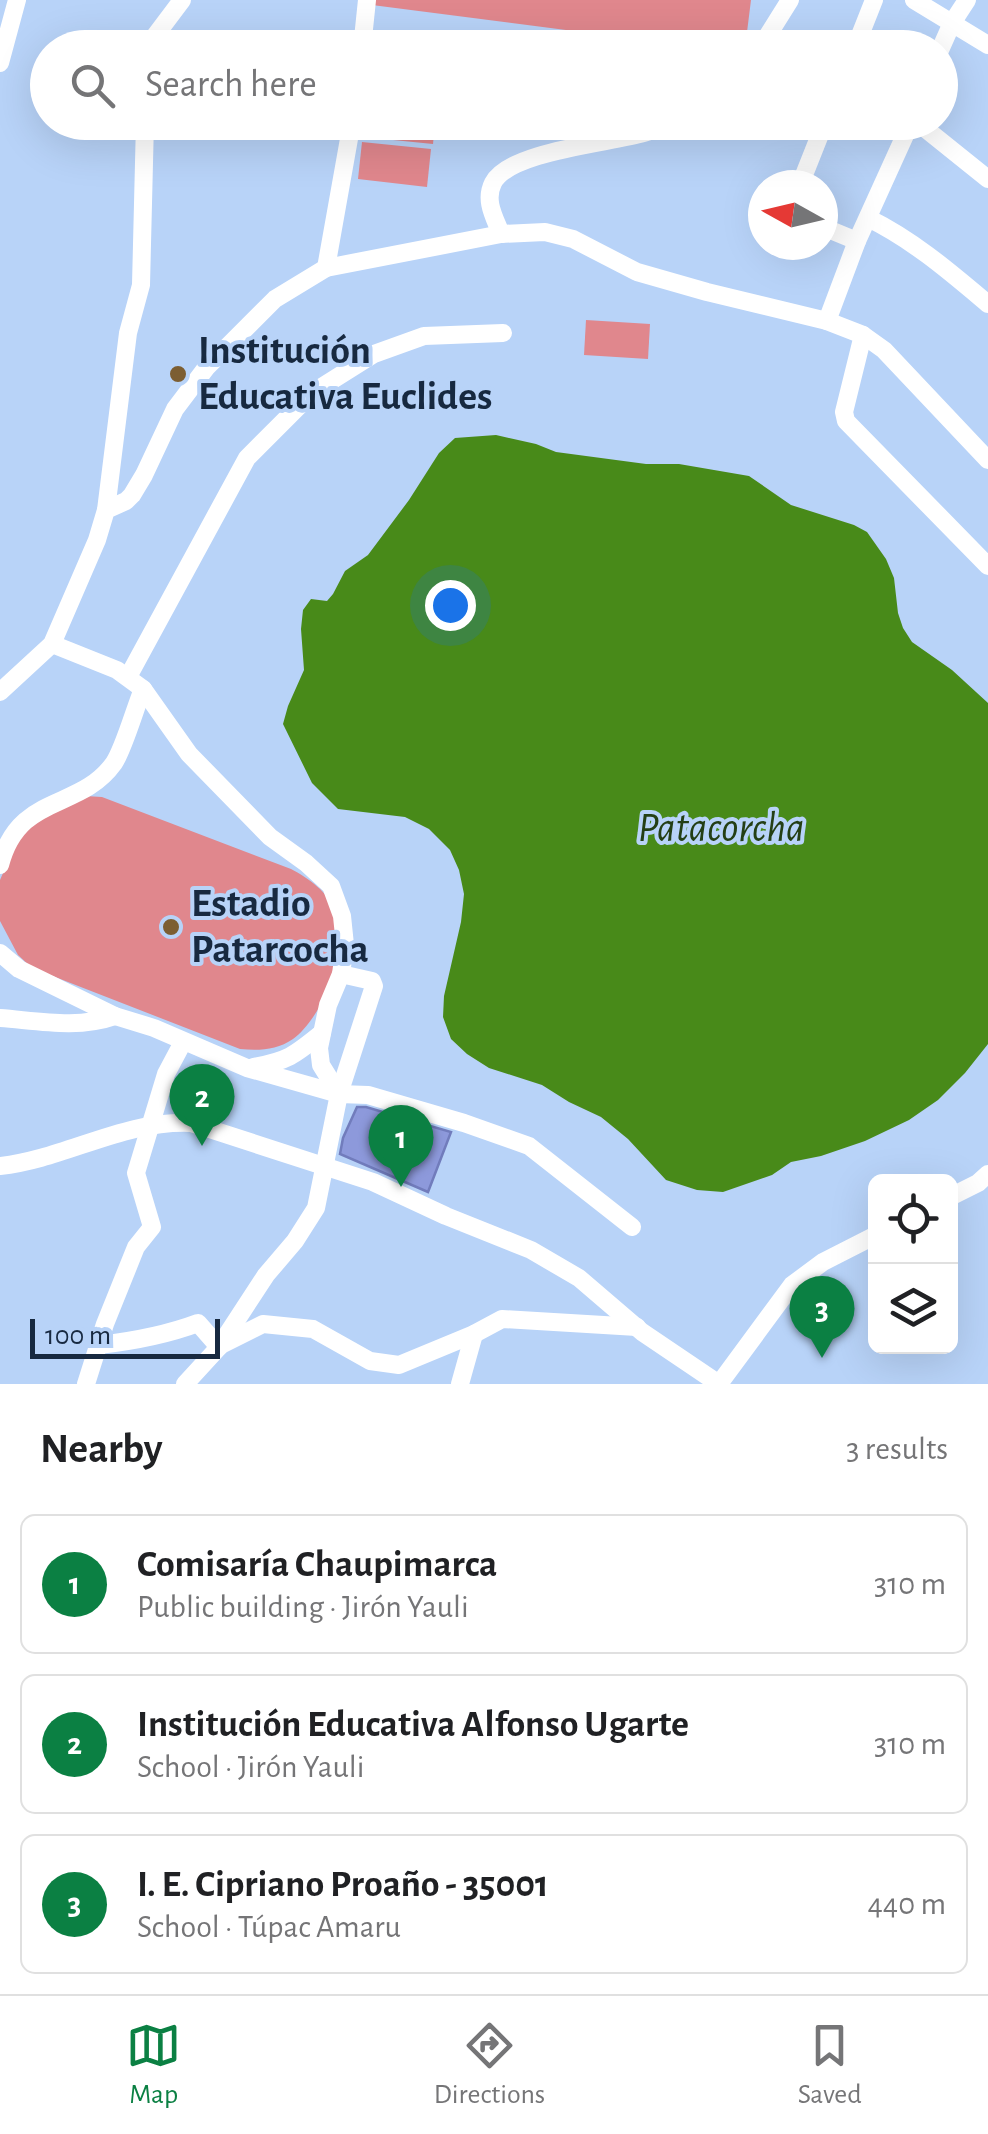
<!DOCTYPE html>
<meta charset="utf-8">
<style>
:root{--surface:#fff;--page:#f2f2f2;--text:#202124;--muted:#757577;--line:#e0e0e0;--accent:#0b8043}
body{margin:0;font-family:"Alegreya Sans",sans-serif;background:var(--page);color:var(--text)}
.controls{position:absolute;right:30px;bottom:30px;display:grid;overflow:hidden;border-radius:15px;box-shadow:0 10px 40px #0002}
.controls button{width:90px;height:90px;display:grid;place-items:center;padding:0;border:0;border-bottom:2px solid var(--line);background:var(--surface);color:var(--text);font:50px sans-serif}
.compass{position:absolute;left:748px;top:170px;width:90px;height:90px;border-radius:50%;background:var(--surface);box-shadow:0 10px 40px #0002;rotate:278deg}
.scale{position:absolute;left:30px;bottom:25px;width:190px;box-sizing:border-box;padding-left:10px;border:5px solid #172940;border-top:0;font-size:28px;line-height:35px;white-space:nowrap;color:#172940;-webkit-text-stroke:8px #b8d3f8;paint-order:stroke}
.you{position:absolute;left:450px;top:605px;width:35px;height:35px;margin:-25px;border:8px solid #fff;border-radius:50%;background:#1a73e8;box-shadow:0 0 0 15px #1a73e833}
.badge{display:grid;place-items:center;width:65px;height:65px;border-radius:50%;background:var(--accent);color:#fff;font-size:32px;font-weight:700}
.pin{position:absolute;translate:-50% -82px;filter:drop-shadow(0 2px 5px #0008)}
.pin::after{content:'';position:absolute;top:52px;width:35px;height:30px;background:inherit;clip-path:polygon(0 0,100% 0,50% 100%)}
.list{margin:0;padding:0;list-style:none}
h2{display:flex;justify-content:space-between;align-items:center;height:130px;margin:0;padding:0 40px;font-size:42px}
h2 small{font-size:32px;font-weight:400;color:var(--muted)}
.list li{display:grid;grid-template-columns:65px 1fr auto;gap:30px;align-items:center;box-sizing:border-box;height:140px;margin:0 20px 20px;padding:0 20px;border:2px solid var(--line);border-radius:15px}
.list b{display:block;font-size:38px;white-space:nowrap}
.list p{margin:0;font-size:32px;white-space:nowrap;color:var(--muted)}
.list em{font-size:32px;font-style:normal;color:var(--muted)}
.icon{flex:none;width:55px;height:55px;fill:none;stroke:currentColor;stroke-width:2;stroke-linecap:round;stroke-linejoin:round}
.map{position:relative;flex:none;width:988px;height:1384px;overflow:hidden}
.search{position:absolute;background:var(--surface);box-shadow:0 10px 40px #0002;left:30px;right:30px;top:30px;height:110px;display:flex;align-items:center;gap:25px;box-sizing:border-box;padding:0 35px;border-radius:55px;color:var(--muted);font-size:38px}
.sheet{height:610px;background:var(--surface)}
nav{display:flex;justify-content:space-around;align-items:center;box-sizing:border-box;height:140px;border-top:2px solid var(--line);background:var(--surface);font-size:28px;color:var(--muted)}
nav a{display:grid;justify-items:center;gap:5px}
nav .on{color:var(--accent)}
.map>svg:first-child{display:block}
</style>
<div class="map">
<svg width="988" height="1384" viewBox="0 0 988 1384">
<rect width="100%" height="100%" fill="#b8d3f8"/>
<g fill="#e0878d">
<path d="M 373,0 L 751,0 L 745,48 L 697,47 L 372,5 Z"/>
<path d="M 364,123 L 435,123 L 433,144 L 363,137 Z"/>
<path d="M 362,142 L 431,149 L 427,187 L 358,179 Z"/>
<path d="M 586,320 L 650,324 L 648,359 L 584,355 Z"/>
<path d="M 85,796 L 102,797 L 291,869 C 308,878 329,892 335,912 C 338,920 340,950 339,958 C 335,983 313,1025 293,1039 C 277,1050 259,1051 240,1049 L 32,968 L 18,955 L 0,921 L 0,880 L 22,829 Z"/>
</g>
<path fill="#488a19" d="M 496,435 L 536,444 L 556,452 L 646,464 L 679,464 L 749,476 L 791,505 L 854,525 L 867,532 L 886,559 L 894,578 L 898,613 L 903,628 L 912,642 L 952,670 L 988,703 L 988,1044 L 965,1073 L 938,1100 L 909,1120 L 865,1141 L 821,1156 L 791,1162 L 772,1175 L 723,1192 L 697,1190 L 666,1180 L 628,1139 L 601,1117 L 569,1102 L 542,1085 L 489,1068 L 467,1054 L 451,1039 L 443,1017 L 444,996 L 461,922 L 464,894 L 459,870 L 450,850 L 429,829 L 405,817 L 338,809 L 312,783 L 283,724 L 288,706 L 304,670 L 301,629 L 303,610 L 311,599 L 327,601 L 333,594 L 345,571 L 368,555 L 409,500 L 439,453 L 455,438 Z"/>
<path fill="#8d99db" stroke="#717cbc" stroke-width="2.5" d="M 357,1107 L 366,1107 L 451,1132 L 428,1192 L 340,1154 L 343,1138 Z"/>
<g fill="none" stroke-linecap="round" stroke-linejoin="round">
<g stroke="#fff" stroke-width="18">
<path d="M 914,0 L 988,45"/>
<path d="M 152,48 L 155,36 L 182,0"/>
<path d="M 362,48 L 367,0"/>
<path d="M 760,48 L 790,0"/>
<path d="M 855,48 L 874,0"/>
<path d="M 940,50 L 952,23 L 967,0"/>
<path d="M 0,63 L 17,0"/>
<path d="M 917,122 L 988,179"/>
<path d="M 800,185 L 825,122"/>
<path d="M 868,218 C 913,240 950,272 988,304"/>
<path d="M 823,227 L 857,241"/>
<path d="M 501,234 C 495,218 484,201 493,183 C 509,151 611,143 644,133 C 654,130 664,126 673,122"/>
<path d="M 326,268 L 352,122"/>
<path d="M 827,321 L 857,241 L 911,122"/>
<path d="M 863,335 L 844,412 L 846,421 L 988,566"/>
<path d="M 106,510 L 128,333 L 141,285 L 145,122"/>
<path d="M 52,644 L 117,670 L 143,689 L 189,754 L 270,837 L 306,863 L 331,886 L 342,916 L 345,945 L 341,974 L 328,1005 L 319,1048 L 321,1065 L 339,1094 L 316,1208 L 295,1241 L 266,1275 L 219,1347 L 185,1384"/>
<path d="M 128,677 L 247,458 L 312,393 L 374,354 L 424,336 L 503,333"/>
<path d="M 0,692 L 52,644 L 97,540 L 106,510 L 126,501 L 132,495 L 144,475 L 175,409 L 206,368 L 275,299 L 326,268 L 501,234 L 545,232 L 573,239 L 637,272 L 707,292 L 827,321 L 863,335 L 884,350 L 988,460"/>
<path d="M 0,865 C 19,792 79,812 114,763 C 124,748 135,708 143,689"/>
<path d="M 0,953 L 19,969 L 115,1016 L 154,1028 L 247,1068 L 339,1094 L 368,1095 L 464,1123 L 529,1146 L 632,1227"/>
<path d="M 0,1018 C 39,1021 78,1029 115,1016"/>
<path d="M 253,1067 C 288,1061 295,1055 322,1033"/>
<path d="M 339,1094 L 374,986 L 372,981 L 341,974"/>
<path d="M 0,1166 C 65,1159 123,1120 191,1123 L 373,1182 L 446,1216 L 531,1250 L 579,1278 L 642,1332 L 719,1384"/>
<path d="M 950,1197 L 978,1183 L 988,1174"/>
<path d="M 99,1345 C 134,1341 166,1335 198,1323 L 219,1347"/>
<path d="M 219,1346 L 263,1324 L 313,1329 L 370,1361 L 399,1365 L 474,1334 L 502,1319 L 637,1327"/>
<path d="M 86,1384 L 105,1324 L 136,1247 L 152,1227 L 136,1173 L 166,1074 L 183,1042"/>
<path d="M 460,1384 L 474,1334"/>
<path d="M 719,1384 L 792,1285 L 823,1262 L 876,1235"/>
</g>
</g>
<g fill="#7c5e32" stroke="#b8d3f8" stroke-width="4">
<circle cx="178" cy="374" r="10"/>
<circle cx="171" cy="927" r="10"/>
</g>
<g text-anchor="middle" dominant-baseline="central" stroke-width="8" stroke-linejoin="round" paint-order="stroke">
<g font-size="40" font-weight="bold" fill="#172940" stroke="#b8d3f8" text-anchor="start">
<text x="198" y="351">Institución<tspan x="198" dy="46">Educativa Euclides</tspan></text>
<text x="191" y="904">Estadio<tspan x="191" dy="46">Patarcocha</tspan></text>
</g>
<g font-size="42" font-style="italic" fill="#243f15" stroke="#b8d3f8">
<text x="721" y="828">Patacorcha</text>
</g>
</g>
</svg>
<div class="controls">
<button><svg class="icon" aria-label="locate" viewBox="0 0 24 24"><circle cx="12" cy="12" r="6"/><path d="M12 2v4M12 18v4M2 12h4M18 12h4"/></svg></button>
<button><svg class="icon" aria-label="layers" viewBox="0 0 24 24"><path d="M12 4l9 5-9 5-9-5zM3 14l9 5 9-5"/></svg></button>
</div>
<svg class="compass" viewBox="-18 -18 36 36"><path d="M0-13l5 13h-10z" fill="#e53935"/><path d="M0 13l5-13h-10z" fill="#757577"/></svg>
<div class="scale">100 m</div>
<div class="you"></div>
<div class="pin badge" style="left:401px;top:1187px">1</div>
<div class="pin badge" style="left:202px;top:1146px">2</div>
<div class="pin badge" style="left:822px;top:1358px">3</div>
<div class="search"><svg class="icon" aria-label="search" viewBox="0 0 24 24"><circle cx="10" cy="10" r="6"/><path d="M15 15l6 6"/></svg>Search here</div>
</div>
<section class="sheet">
<h2>Nearby<small>3 results</small></h2>
<ul class="list">
<li><span class="badge">1</span><div><b>Comisaría Chaupimarca</b><p>Public building · Jirón Yauli</p></div><em>310 m</em></li>
<li><span class="badge">2</span><div><b>Institución Educativa Alfonso Ugarte</b><p>School · Jirón Yauli</p></div><em>310 m</em></li>
<li><span class="badge">3</span><div><b>I. E. Cipriano Proaño - 35001</b><p>School · Túpac Amaru</p></div><em>440 m</em></li>
</ul>
</section>
<nav>
<a class="on"><svg class="icon" aria-label="map" viewBox="0 0 24 24"><path d="M3 6l6-2 6 2 6-2v14l-6 2-6-2-6 2zM9 4v14M15 6v14"/></svg>Map</a>
<a><svg class="icon" aria-label="directions" viewBox="0 0 24 24"><path d="M12 3l9 9-9 9-9-9zM9 14v-3h6M13 9l2 2-2 2"/></svg>Directions</a>
<a><svg class="icon" aria-label="saved" viewBox="0 0 24 24"><path d="M7 4h10v16l-5-4-5 4z"/></svg>Saved</a>
</nav>
